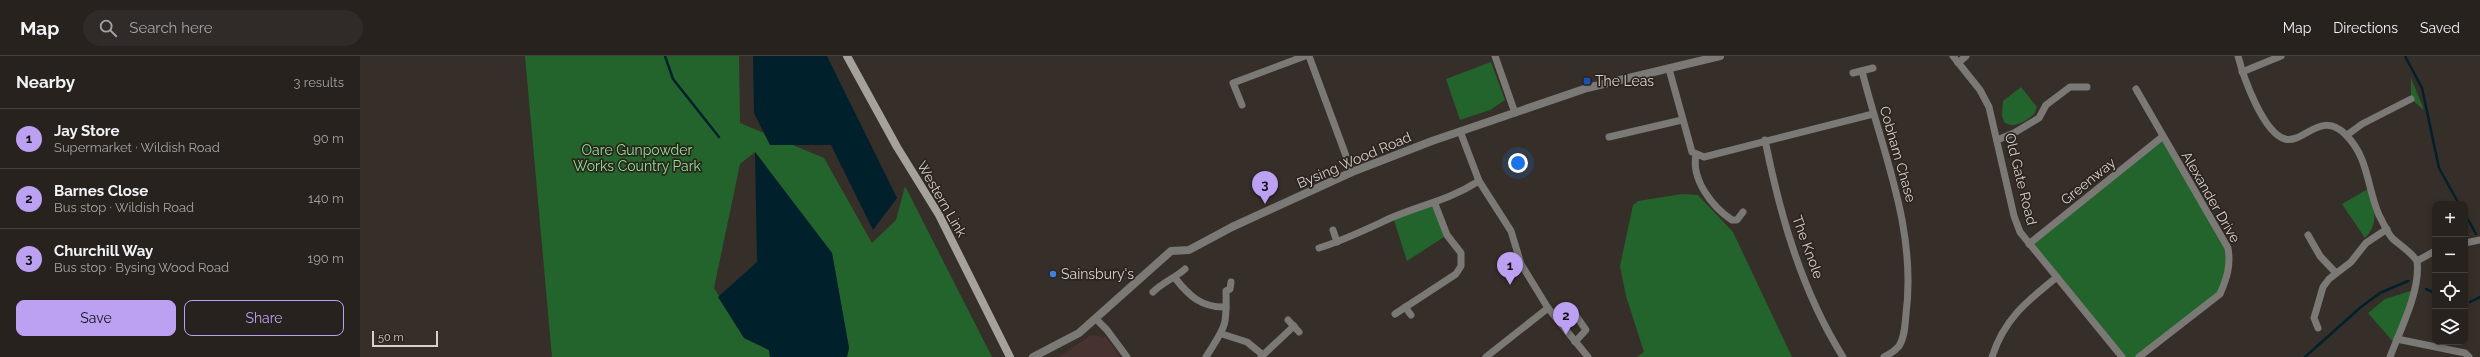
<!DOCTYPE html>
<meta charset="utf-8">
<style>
:root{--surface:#28221f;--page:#302a28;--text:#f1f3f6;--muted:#a5a4a4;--line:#443f3d;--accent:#bca0f2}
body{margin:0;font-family:Raleway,sans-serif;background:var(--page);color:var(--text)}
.controls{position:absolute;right:12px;bottom:12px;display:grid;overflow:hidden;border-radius:8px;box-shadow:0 2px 6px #0003}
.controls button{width:36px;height:36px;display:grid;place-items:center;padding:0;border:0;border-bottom:1px solid var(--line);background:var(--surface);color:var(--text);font:20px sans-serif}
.scale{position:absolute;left:12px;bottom:10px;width:66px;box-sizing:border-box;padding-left:4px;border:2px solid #d6d0cd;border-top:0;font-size:11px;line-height:14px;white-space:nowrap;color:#d6d0cd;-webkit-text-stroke:3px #2c241f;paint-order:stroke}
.you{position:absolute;left:1158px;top:107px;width:14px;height:14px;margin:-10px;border:3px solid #fff;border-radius:50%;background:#1a73e8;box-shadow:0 0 0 6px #1a73e833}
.badge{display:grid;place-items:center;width:26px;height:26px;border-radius:50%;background:var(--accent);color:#111;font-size:13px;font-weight:700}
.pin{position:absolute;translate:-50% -33px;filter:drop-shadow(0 1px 2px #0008)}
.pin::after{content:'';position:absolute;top:21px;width:14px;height:12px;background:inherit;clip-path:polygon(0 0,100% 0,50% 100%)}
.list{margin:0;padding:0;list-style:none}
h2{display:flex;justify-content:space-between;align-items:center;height:52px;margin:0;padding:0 16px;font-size:17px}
h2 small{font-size:13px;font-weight:400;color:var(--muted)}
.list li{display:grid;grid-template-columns:26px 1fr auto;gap:12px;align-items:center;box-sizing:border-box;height:60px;padding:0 16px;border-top:1px solid var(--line)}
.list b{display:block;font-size:15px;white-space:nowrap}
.list p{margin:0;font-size:13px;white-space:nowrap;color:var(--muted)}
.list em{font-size:13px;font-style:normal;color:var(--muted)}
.actions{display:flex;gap:8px;padding:12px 16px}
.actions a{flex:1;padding:9px 0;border:1px solid var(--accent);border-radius:8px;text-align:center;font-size:14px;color:var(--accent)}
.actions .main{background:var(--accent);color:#111}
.icon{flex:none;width:22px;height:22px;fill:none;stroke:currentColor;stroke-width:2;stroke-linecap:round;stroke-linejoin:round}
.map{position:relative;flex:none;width:2120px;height:301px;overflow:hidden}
header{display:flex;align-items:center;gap:24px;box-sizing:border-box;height:56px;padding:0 20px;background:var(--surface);border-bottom:1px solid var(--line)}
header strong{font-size:19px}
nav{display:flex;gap:22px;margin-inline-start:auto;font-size:14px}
.search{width:280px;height:36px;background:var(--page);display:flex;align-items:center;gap:10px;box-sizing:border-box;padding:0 14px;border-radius:22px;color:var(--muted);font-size:15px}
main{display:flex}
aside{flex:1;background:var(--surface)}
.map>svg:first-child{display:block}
</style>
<header>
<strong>Map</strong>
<div class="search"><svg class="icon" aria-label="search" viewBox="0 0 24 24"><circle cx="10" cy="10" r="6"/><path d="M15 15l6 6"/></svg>Search here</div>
<nav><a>Map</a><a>Directions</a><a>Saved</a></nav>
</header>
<main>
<aside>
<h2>Nearby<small>3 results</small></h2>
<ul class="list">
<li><span class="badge">1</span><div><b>Jay Store</b><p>Supermarket · Wildish Road</p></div><em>90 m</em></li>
<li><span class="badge">2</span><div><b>Barnes Close</b><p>Bus stop · Wildish Road</p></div><em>140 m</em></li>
<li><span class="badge">3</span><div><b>Churchill Way</b><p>Bus stop · Bysing Wood Road</p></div><em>190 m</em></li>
</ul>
<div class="actions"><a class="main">Save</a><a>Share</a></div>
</aside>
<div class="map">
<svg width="2120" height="301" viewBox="0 0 2120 301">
<rect width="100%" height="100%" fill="#362e29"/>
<path fill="#46322e" d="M 731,279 L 746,281 L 760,301 L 699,301 Z"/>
<g fill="#23642c">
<path d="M 165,0 L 379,0 L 380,67 L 464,102 L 512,187 L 536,164 L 545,130 L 632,301 L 487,301 L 489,292 L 472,197 L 395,96 L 380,108 L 354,232 L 384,282 L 409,294 L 410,301 L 192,301 Z"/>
<path d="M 1131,6 L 1145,44 L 1130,54 L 1100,64 L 1086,23 Z"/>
<path d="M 2051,22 L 2064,54 L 2051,43 Z"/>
<path d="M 1661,31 L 1677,51 C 1675,54 1676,56 1673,59 C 1665,66 1653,73 1644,66 L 1642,59 L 1643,45 Z"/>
<path d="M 1802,81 L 1868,192 L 1870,203 L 1860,238 L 1779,301 L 1762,301 L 1669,188 Z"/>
<path d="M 2008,133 C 2013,154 2021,165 2005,182 L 1982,148 Z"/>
<path d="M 1322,138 L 1338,139 L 1373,176 L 1432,301 L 1277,301 L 1284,296 L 1266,240 L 1260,210 L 1273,149 L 1278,145 Z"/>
<path d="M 1075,148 L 1087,179 L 1047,205 L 1033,161 Z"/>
<path d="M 2054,234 L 2035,288 L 2008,257 L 2025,243 Z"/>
</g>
<g fill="#00202c">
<path d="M 393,0 L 467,0 L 537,142 L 513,174 L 471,89 L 410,89 L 394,57 Z"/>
<path d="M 395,96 L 472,197 L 489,292 L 487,301 L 410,301 L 409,294 L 384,282 L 358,241 L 397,206 Z"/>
</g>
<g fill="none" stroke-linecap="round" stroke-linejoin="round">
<g stroke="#00202c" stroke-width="2.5">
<path d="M 305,0 L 313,23 L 359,81"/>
<path d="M 2045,0 L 2062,32 L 2079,112 L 2099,148"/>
<path d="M 2105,158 L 2116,178"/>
<path d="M 2066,233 L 2075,237"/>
<path d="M 2110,246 L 2120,241"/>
<path d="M 1945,301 L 2001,251 L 2020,237 L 2048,225"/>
</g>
<g stroke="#7b7975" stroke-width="7">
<path d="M 949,0 L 992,116"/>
<path d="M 1135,0 L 1155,57"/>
<path d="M 1593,0 L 1620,34 L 1629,51 L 1654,160 L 1660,176 L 1762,301"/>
<path d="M 1878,0 C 1883,20 1903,77 1925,83 C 1944,88 1961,53 1986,79 C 2009,102 2007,132 2019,159 C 2023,166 2027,177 2033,183 C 2041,190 2051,196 2057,205 C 2061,234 2040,274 2030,301"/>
<path d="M 1598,7 L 1606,0"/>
<path d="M 1309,13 L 1332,96 L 1344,101 L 1513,58"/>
<path d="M 1502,15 C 1522,95 1557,173 1546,258 C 1545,268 1545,281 1539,290 C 1535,295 1530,298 1524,301"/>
<path d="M 1882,16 L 1921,0"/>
<path d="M 1493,17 L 1513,12"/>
<path d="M 1776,33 L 1868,192 C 1871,209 1867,222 1860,238 L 1779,301"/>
<path d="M 882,49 L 873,27 L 945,0"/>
<path d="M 1100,75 L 1119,125 L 1151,175 L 1161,208 L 1188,252 L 1228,301"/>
<path d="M 1987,79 L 2002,68 L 2051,43"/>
<path d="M 1249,81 L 1322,64"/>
<path d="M 1405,84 C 1420,159 1442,236 1483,301"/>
<path d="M 1637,84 L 1654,77 L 1679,62 L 1686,49 L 1710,31 L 1727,31"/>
<path d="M 1336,99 C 1331,123 1352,151 1372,164 L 1377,164 L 1383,156"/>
<path d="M 973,174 L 977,186"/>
<path d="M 1948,179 L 1960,200 L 1975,216"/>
<path d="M 2105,187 L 2120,184"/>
<path d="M 1669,188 L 1802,81"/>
<path d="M 959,192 C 985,184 1009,172 1033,161 C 1064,148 1089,144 1119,125"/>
<path d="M 2057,205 L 2075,195"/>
<path d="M 815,222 C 829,240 842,252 866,251"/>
<path d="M 793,236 C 803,226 815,222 825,213"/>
<path d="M 1045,251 L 1051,259"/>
<path d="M 1210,251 L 1226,274 L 1215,286"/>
<path d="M 1035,258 L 1096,218 L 1101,210 L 1101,197 L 1087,179 L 1075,148"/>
<path d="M 736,263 L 747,274 L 767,301"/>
<path d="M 928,264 L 939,276"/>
<path d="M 1958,272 L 1954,262 L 1963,231 L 1969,223 L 1991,206 L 2006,187 L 2027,173"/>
<path d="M 862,278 L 887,286 L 903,299"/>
<path d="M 2037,283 L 2105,297 L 2109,301"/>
<path d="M 846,301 C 865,270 867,273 866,235 L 870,233 L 871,226"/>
<path d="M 901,301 L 934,270"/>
<path d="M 1126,301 L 1188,252"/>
<path d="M 1632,301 C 1644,263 1667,245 1697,221"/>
</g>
<path stroke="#7b7975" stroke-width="8" d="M 673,301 L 719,277 L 811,195 L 829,194 L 872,171 L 992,116 L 1072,85 L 1227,32 L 1360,0"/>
<path stroke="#a5a29c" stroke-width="8" d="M 487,0 L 537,91 L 579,159 L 650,301"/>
</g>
<rect fill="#1a4fb4" stroke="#2c241f" stroke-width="1.5" x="1223" y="21" width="8" height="8" rx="2"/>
<circle fill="#3f7fe0" stroke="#2c241f" stroke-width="1.5" cx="693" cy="218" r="4"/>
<g text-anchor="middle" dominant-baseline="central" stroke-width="3.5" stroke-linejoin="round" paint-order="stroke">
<g font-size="14" fill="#d6d0cd" stroke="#2c241f" text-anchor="start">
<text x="1235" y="25">The Leas</text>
<text x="701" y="218">Sainsbury's</text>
</g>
<g font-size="14" fill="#8be492" stroke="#2c241f">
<text x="277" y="94">Oare Gunpowder<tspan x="277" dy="16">Works Country Park</tspan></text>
</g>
<g font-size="14" fill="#d6d0cd" stroke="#2c241f">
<text transform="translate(1538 98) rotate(74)">Cobham Chase</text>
<text transform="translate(994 104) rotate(-23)">Bysing Wood Road</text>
<text transform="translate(1661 123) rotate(76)">Old Gate Road</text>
<text transform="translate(1728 125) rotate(-39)">Greenway</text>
<text transform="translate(1851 141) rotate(60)">Alexander Drive</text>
<text transform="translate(582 143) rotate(60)">Western Link</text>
<text transform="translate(1448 191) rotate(70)">The Knole</text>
</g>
</g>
</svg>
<div class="controls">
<button>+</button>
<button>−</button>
<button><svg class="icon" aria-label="locate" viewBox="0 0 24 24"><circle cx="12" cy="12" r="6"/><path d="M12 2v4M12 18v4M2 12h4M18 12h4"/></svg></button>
<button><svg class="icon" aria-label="layers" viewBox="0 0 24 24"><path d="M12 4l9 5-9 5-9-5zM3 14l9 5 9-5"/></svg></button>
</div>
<div class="scale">50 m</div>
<div class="you"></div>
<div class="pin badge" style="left:1150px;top:229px">1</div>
<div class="pin badge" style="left:1206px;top:279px">2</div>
<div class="pin badge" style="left:905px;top:148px">3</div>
</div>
</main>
